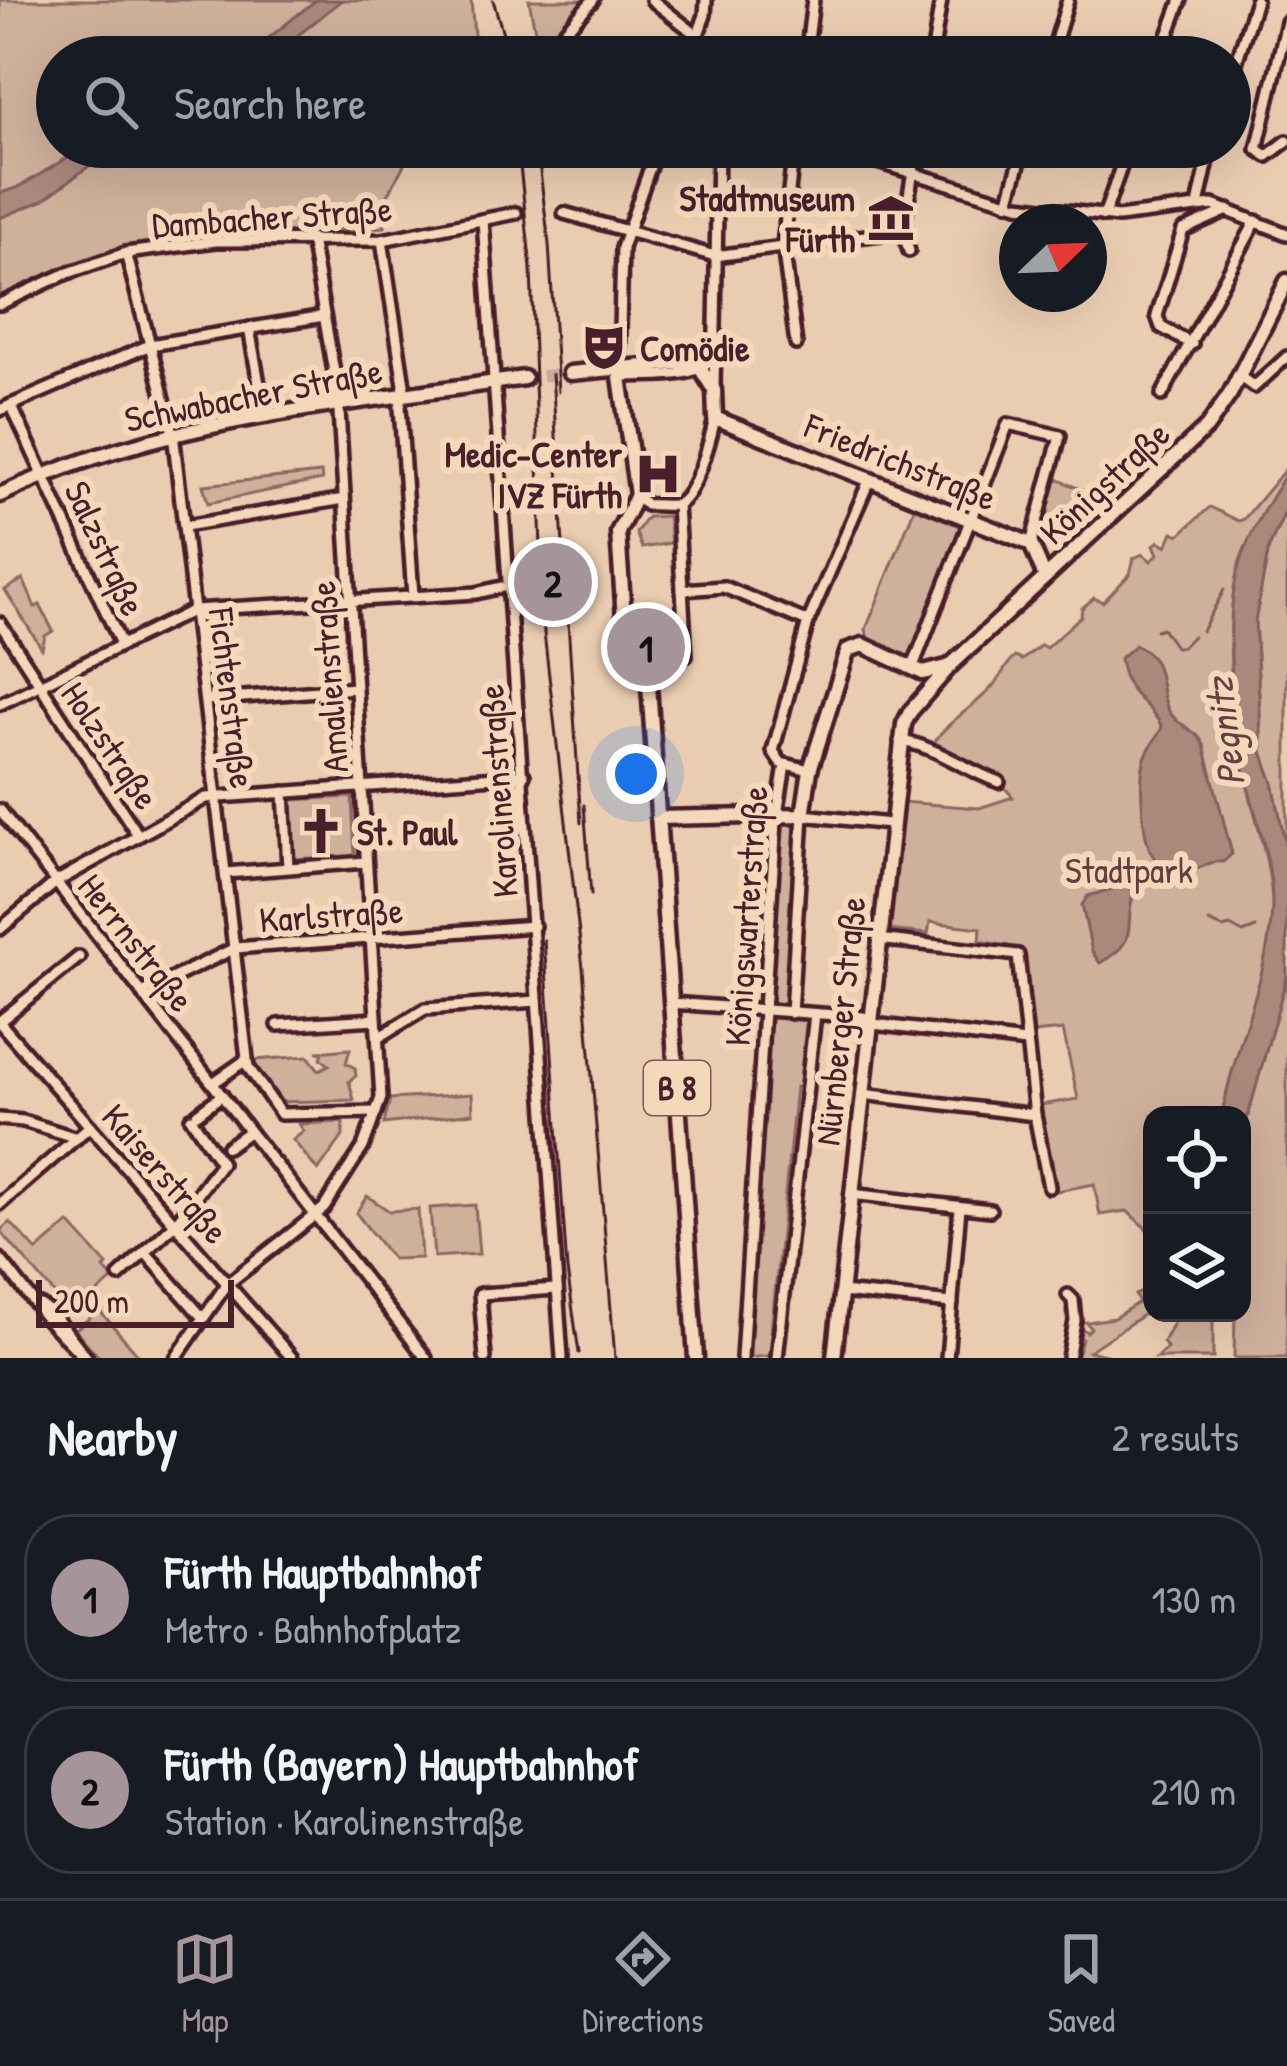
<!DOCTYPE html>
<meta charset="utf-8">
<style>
:root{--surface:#171b24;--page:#242831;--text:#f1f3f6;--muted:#9ea1a6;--line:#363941;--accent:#a6949b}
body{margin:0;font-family:"Patrick Hand",sans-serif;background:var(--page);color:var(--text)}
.controls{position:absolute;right:36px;bottom:36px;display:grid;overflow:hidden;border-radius:24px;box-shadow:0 12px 48px #0002}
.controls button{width:108px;height:108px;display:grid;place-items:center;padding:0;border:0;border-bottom:3px solid var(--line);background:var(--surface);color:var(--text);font:60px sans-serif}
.compass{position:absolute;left:999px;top:204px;width:108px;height:108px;border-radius:50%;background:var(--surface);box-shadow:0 12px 48px #0002;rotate:67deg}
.scale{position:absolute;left:36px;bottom:30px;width:198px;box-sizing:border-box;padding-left:12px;border:6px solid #4a1f2b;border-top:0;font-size:33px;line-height:42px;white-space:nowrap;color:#4a1f2b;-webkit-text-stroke:9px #f4d8ba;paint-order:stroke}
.you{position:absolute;left:636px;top:774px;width:42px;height:42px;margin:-30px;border:9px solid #fff;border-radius:50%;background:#1a73e8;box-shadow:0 0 0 18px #1a73e833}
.badge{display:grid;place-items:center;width:78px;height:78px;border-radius:50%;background:var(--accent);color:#111;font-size:39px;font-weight:700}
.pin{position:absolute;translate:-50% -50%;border:6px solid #fff;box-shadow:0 3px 12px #0006}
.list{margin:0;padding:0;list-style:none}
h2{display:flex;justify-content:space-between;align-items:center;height:156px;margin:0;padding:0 48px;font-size:51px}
h2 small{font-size:39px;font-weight:400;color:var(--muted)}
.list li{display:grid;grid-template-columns:78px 1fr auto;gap:36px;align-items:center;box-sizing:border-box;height:168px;margin:0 24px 24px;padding:0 24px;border:3px solid var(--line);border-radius:48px}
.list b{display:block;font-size:45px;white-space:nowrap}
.list p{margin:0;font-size:39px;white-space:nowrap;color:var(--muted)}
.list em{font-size:39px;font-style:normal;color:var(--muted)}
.icon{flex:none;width:66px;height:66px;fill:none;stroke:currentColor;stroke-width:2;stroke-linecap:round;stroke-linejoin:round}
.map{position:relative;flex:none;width:1287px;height:1358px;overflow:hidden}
.search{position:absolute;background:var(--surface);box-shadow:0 12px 48px #0002;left:36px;right:36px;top:36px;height:132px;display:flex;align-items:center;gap:30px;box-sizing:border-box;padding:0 42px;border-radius:66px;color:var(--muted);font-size:45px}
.sheet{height:540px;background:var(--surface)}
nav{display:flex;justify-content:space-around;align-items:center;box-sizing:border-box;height:168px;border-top:3px solid var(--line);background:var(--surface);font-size:33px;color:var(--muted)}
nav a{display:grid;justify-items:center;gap:6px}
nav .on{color:var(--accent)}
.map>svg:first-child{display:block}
</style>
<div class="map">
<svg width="1287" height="1358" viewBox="0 0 1287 1358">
<rect width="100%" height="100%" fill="#eacdb1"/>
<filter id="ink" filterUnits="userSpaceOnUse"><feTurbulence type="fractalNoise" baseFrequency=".00833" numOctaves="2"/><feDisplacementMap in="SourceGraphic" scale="24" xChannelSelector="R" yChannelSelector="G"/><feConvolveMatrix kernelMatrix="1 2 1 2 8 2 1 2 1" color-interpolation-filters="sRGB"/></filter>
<g filter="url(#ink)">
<g fill="#cfb09b" stroke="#8c6863" stroke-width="3">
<path d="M 0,0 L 471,0 L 476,57 L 57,57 L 57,147 L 413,147 L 384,203 L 385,227 L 190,239 L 125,248 L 0,299 Z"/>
<path d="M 529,0 L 590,0 L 547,52 L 537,41 Z"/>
<path d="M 1287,467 C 1279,501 1248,530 1239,565 C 1224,624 1231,698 1241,757 C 1250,805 1269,852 1272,901 C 1276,975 1234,1044 1222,1115 L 1152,1115 L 1152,1234 L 1127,1211 L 1100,1215 L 1094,1184 L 1057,1191 L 1040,1105 L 1078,1099 L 1063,1030 L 1033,1033 L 1019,948 L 980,941 L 981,928 L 930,922 L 928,934 L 887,930 L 902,802 L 979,808 L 1013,797 L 994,776 L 932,746 C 949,717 978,707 997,681 C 1004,672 1005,665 1015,657 L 1022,660 L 1041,645 L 1046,648 L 1081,616 L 1082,608 L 1094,598 L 1103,602 L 1130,574 L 1134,558 L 1143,554 L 1151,561 L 1158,554 L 1154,545 L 1159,541 L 1167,546 L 1173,532 L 1179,535 L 1210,507 L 1239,521 L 1244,519 Z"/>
<path d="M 321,473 L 322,480 L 208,503 L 203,485 Z"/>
<path d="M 1055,478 L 1087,492 L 1043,533 L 1049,508 L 1047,504 Z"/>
<path d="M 915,507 L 962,527 L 909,659 L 868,640 L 866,629 Z"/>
<path d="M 1287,508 L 1287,852 L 1273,783 L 1262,752 L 1255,621 L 1269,547 Z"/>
<path d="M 668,516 L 671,543 L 642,548 L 636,533 L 647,517 Z"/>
<path d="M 23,579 L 35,607 L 40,605 L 53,631 L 45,636 L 42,649 L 5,590 Z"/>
<path d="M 675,614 L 678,648 L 658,649 L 645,627 L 647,616 Z"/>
<path d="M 352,797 L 355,856 L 292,859 L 289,800 Z"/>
<path d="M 779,822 L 797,824 L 788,1019 L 811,1021 L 804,1086 L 796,1087 L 771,1331 L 776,1333 L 774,1355 L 748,1358 Z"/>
<path d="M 1287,976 L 1287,1358 L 1234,1358 L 1235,1313 L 1242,1313 L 1242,1137 Z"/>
<path d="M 350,1049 L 346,1063 L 355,1068 L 356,1076 L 349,1081 L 354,1100 L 279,1102 L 256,1071 L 255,1060 L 308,1056 L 319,1070 L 329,1065 L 321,1058 L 323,1053 L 317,1052 Z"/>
<path d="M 472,1094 L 473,1113 L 384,1124 L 390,1099 Z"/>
<path d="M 343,1122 L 343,1136 L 318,1171 L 293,1140 L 304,1131 L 299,1124 Z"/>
<path d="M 367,1196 L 389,1211 L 418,1209 L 421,1258 L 392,1259 L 356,1213 Z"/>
<path d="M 475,1205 L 479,1254 L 434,1257 L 430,1208 Z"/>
<path d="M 10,1222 L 37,1251 L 69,1223 L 107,1265 L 104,1269 L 113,1279 L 73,1315 L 0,1231 Z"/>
<path d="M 1152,1287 L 1152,1309 L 1089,1351 L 1106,1355 L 1105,1358 L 1076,1358 L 1082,1339 L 1074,1330 L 1078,1326 L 1087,1332 L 1091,1328 L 1086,1322 L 1114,1318 L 1139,1302 L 1135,1295 Z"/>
<path d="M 99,1310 L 141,1358 L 100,1358 L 75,1330 Z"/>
<path d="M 1178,1313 L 1213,1313 L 1213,1358 L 1156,1358 L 1167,1348 L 1163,1342 Z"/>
</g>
<g fill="#ab887c" stroke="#845e5c" stroke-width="3">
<path d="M 316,0 L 342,0 L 271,57 L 245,57 Z"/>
<path d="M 85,147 L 115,147 L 42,201 L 0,218 L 0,193 L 19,187 Z"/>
<path d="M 1287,472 L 1287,508 L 1269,547 L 1255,621 L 1262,752 L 1273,783 L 1287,852 L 1287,976 L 1242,1137 L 1242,1115 L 1222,1115 C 1234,1045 1268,981 1272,909 C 1274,868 1257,822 1247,782 C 1234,724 1222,620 1240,562 C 1251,530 1269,501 1287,472 Z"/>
<path d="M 1135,645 C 1168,659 1156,688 1169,711 C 1178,727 1196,728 1204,745 L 1232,854 L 1223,862 C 1203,860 1199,875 1179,870 C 1170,869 1159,865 1154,857 C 1142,843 1139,780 1144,762 C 1146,750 1157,739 1162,727 C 1148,698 1126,701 1120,658 Z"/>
<path d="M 1125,885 L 1135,891 C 1121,924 1144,939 1100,963 L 1092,952 L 1082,905 L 1088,896 Z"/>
</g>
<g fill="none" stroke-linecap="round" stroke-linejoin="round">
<g stroke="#845e5c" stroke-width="3">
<path d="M 1156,630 L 1162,628 L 1175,647 L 1182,647 L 1193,636"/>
<path d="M 1202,631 L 1224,590"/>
<path d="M 1209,922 L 1223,928 L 1230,926 L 1243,933 L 1256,928"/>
</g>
<path stroke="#caaa96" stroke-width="12" stroke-dasharray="12 6" stroke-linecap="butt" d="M 524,378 L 570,373"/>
<defs>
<g id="minor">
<path d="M 652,0 L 698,36"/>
<path d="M 1287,22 L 1257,149 L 1267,156 L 1287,141"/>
<path d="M 550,57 L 553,44 L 593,0"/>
<path d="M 690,57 L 705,15 L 706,0"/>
<path d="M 806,57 L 813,0"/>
<path d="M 932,57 L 941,0"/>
<path d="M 1051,57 L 1068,0"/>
<path d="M 1160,57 L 1181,0"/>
<path d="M 1230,82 L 1256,0"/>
<path d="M 657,147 L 622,248 L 619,370 L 627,376 C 653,374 697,380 712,357"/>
<path d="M 794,147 L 783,245 L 796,344"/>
<path d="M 827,147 L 1018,205 L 1118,217 L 1213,205 L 1287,234"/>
<path d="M 1008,203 L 1024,147"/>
<path d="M 1198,205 L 1211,147"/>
<path d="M 564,213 L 715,256 L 903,231"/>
<path d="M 1104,216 L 1128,147"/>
<path d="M 483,220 L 562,1358"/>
<path d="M 382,240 L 404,385 L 400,407 L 413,596"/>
<path d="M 909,251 L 903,231 L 917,147"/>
<path d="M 126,253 L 173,433 L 248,1067 L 281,1114 L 376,1112"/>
<path d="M 0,304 L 65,274 L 126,253 L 216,241 L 382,240 L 516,213"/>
<path d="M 249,328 L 265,417"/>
<path d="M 1192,344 L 1161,327 L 1157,316 L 1183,230 L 1228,210"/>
<path d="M 1239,376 L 1254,387 L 1287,357"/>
<path d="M 714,390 L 718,147"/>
<path d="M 1162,395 L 1256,221"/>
<path d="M 11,405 L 121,644"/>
<path d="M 0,410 L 150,345 L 324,316"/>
<path d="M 637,495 L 646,505 C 655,504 666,506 675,505 C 695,502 711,436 715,418"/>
<path d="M 185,526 L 344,499"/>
<path d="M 682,590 L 724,587 L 808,622"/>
<path d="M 0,623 L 138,835"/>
<path d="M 643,660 L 686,656 L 677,505"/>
<path d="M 912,669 L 1008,424 L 1060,436 L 1031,544"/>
<path d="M 206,700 L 355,688"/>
<path d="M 0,704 L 194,610 L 476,593 L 502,587"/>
<path d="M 900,741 C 937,746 964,770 999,782"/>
<path d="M 810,770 L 781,763 L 773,751 L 808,622 L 869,481"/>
<path d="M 284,792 L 288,868"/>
<path d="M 0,810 L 275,1164"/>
<path d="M 226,873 L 366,862"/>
<path d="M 0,929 L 56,882 L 206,798 L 524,775"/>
<path d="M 878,939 L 1018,955 L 1035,1115 L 1049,1187"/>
<path d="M 142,993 L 235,948 L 534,926"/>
<path d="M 671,1003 L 863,1017 L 873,1024 L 1026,1042"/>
<path d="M 791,1013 L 803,815 L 890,824"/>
<path d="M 0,1021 L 79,957"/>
<path d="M 0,1023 L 292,1358"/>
<path d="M 278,1025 L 376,1019"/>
<path d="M 378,1038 L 425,1009 L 537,1001"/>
<path d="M 213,1083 L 246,1060"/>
<path d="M 862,1094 L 1035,1115"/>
<path d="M 197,1114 L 222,1095"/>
<path d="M 0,1119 L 23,1121 L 77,1138"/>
<path d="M 227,1147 L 247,1133"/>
<path d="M 275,1163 L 426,1358"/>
<path d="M 851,1194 L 990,1210"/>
<path d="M 0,1204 L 90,1126"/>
<path d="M 145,1252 L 203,1318"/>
<path d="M 0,1259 L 46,1318 L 85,1358"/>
<path d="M 119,1276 L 175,1224 L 221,1163 L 191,1118"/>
<path d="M 841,1292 L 952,1303"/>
<path d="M 40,1305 L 52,1313 L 87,1358"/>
<path d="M 176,1358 L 227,1284 L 324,1208 L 363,1147 L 381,1098 L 338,395 L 311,239"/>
<path d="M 485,1358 L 480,1294 L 557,1289"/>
<path d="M 742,1358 L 776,821 L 785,765"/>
<path d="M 777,1358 L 815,1014"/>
<path d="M 947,1358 L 960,1207"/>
<path d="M 1068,1358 L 1075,1321 L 1073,1300 L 1068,1295"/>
</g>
<g id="major">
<path d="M 619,370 L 637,495 L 618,532 L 625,633 L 648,671 L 696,1358"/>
<path d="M 570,373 L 676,363 L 698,365 L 714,390 L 715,418 L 1031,544 L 1045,577"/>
<path d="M 0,495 C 163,417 347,405 524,378"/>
<path d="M 658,818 L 803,815 L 810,770 L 848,650 L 863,645 L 923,673 L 947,667"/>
<path d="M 834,1358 L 904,724 L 910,712 L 951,665 L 1207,427 L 1230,394 L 1287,281"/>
</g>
</defs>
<use href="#minor" stroke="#4a1f2b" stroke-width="18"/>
<use href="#major" stroke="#4a1f2b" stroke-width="21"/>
<use href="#minor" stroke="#f4d8ba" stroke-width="9"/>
<use href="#major" stroke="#f4d8ba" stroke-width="12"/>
<g stroke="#4a1f2b" stroke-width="3">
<path d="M 493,0 L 510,57"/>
<path d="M 518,147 L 531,269 L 544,633 L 583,968 L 615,1358"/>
<path d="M 537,147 L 549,244 L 558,392"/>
<path d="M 552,374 L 581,823"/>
<path d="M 584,805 L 591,895"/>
<path d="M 544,940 L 567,1270 L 579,1353"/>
</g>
</g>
</g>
<defs>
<symbol id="museum-bare" viewBox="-9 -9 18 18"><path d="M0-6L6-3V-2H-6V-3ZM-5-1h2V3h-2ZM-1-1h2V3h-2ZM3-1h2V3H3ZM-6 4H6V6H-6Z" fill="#4a1f2b" stroke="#f4d8ba" stroke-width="2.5" paint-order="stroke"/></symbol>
<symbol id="theatre-bare" viewBox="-9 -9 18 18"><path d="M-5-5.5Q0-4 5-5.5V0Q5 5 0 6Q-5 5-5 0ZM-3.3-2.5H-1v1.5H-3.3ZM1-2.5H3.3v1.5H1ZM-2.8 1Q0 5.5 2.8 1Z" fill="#4a1f2b" stroke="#f4d8ba" stroke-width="2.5" paint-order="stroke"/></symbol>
<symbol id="hospital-bare" viewBox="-9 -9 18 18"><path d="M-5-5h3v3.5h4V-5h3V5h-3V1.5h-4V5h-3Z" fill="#4a1f2b" stroke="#f4d8ba" stroke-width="2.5" paint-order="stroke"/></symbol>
<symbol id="church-bare" viewBox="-9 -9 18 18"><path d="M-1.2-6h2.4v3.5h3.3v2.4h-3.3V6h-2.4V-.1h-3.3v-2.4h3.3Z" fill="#4a1f2b" stroke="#f4d8ba" stroke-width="2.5" paint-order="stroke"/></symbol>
</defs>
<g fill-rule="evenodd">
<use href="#museum-bare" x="858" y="185" width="66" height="66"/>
<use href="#theatre-bare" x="571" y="314" width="66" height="66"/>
<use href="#hospital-bare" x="625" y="441" width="66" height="66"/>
<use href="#church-bare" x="288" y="798" width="66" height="66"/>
</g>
<g text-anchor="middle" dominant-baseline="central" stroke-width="12" stroke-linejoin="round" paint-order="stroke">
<rect fill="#f4d8ba" stroke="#7d5656" stroke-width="3" x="644" y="1061" width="66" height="54" rx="9"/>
<g font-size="33" font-weight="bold" fill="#4a1f2b">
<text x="677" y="1088">B 8</text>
</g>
<g font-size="36" font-weight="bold" fill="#4a1f2b" stroke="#f4d8ba" text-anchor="end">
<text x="855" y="197">Stadtmuseum<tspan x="855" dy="41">Fürth</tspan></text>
<text x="640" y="347" text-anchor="start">Comödie</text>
<text x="622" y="453">Medic-Center<tspan x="622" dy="41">IVZ Fürth</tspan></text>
<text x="357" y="831" text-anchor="start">St. Paul</text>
</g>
<g font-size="36" fill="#4a1f2b" stroke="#f4d8ba">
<text transform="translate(272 216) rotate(-4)">Dambacher Straße</text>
<text transform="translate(253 394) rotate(-11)">Schwabacher Straße</text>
<text transform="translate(901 461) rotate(22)">Friedrichstraße</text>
<text transform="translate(1104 482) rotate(-43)">Königstraße</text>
<text transform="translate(106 548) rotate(65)">Salzstraße</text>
<text transform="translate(328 677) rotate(-94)">Amalienstraße</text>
<text transform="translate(233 698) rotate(83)">Fichtenstraße</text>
<text transform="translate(111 745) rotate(56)">Holzstraße</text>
<text transform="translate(497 791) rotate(-94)">Karolinenstraße</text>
<text transform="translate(331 914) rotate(-4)">Karlstraße</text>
<text transform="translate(745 916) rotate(-86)">Königswarterstraße</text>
<text transform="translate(137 942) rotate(52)">Herrnstraße</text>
<text transform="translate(839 1021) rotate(-84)">Nürnberger Straße</text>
<text transform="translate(166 1173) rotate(49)">Kaiserstraße</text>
</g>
<g font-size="36" fill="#653c41" stroke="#f4d8ba">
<text x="1129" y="869">Stadtpark</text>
</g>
<g font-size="39" font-style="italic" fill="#673e43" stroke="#f4d8ba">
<text transform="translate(1224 732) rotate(-97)">Pegnitz</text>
</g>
</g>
</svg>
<div class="controls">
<button><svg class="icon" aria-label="locate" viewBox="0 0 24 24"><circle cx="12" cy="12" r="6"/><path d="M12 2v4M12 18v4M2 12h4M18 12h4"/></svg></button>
<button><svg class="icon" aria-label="layers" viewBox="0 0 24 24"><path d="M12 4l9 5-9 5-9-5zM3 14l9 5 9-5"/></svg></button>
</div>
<svg class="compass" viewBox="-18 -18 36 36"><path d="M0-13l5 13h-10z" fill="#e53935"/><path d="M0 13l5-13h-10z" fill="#9ea1a6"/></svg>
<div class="scale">200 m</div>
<div class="you"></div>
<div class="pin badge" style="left:646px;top:647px">1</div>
<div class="pin badge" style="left:553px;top:582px">2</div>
<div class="search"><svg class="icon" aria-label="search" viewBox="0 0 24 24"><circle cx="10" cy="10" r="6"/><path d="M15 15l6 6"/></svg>Search here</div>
</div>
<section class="sheet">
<h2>Nearby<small>2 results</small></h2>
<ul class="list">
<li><span class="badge">1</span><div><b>Fürth Hauptbahnhof</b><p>Metro · Bahnhofplatz</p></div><em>130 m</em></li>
<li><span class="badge">2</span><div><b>Fürth (Bayern) Hauptbahnhof</b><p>Station · Karolinenstraße</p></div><em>210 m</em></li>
</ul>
</section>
<nav>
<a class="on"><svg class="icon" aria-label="map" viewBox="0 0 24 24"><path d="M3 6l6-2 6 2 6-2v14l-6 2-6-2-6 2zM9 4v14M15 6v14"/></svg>Map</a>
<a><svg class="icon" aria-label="directions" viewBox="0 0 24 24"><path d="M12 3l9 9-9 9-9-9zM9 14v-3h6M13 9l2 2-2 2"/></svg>Directions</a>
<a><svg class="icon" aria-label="saved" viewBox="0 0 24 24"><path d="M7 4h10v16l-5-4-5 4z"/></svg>Saved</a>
</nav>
